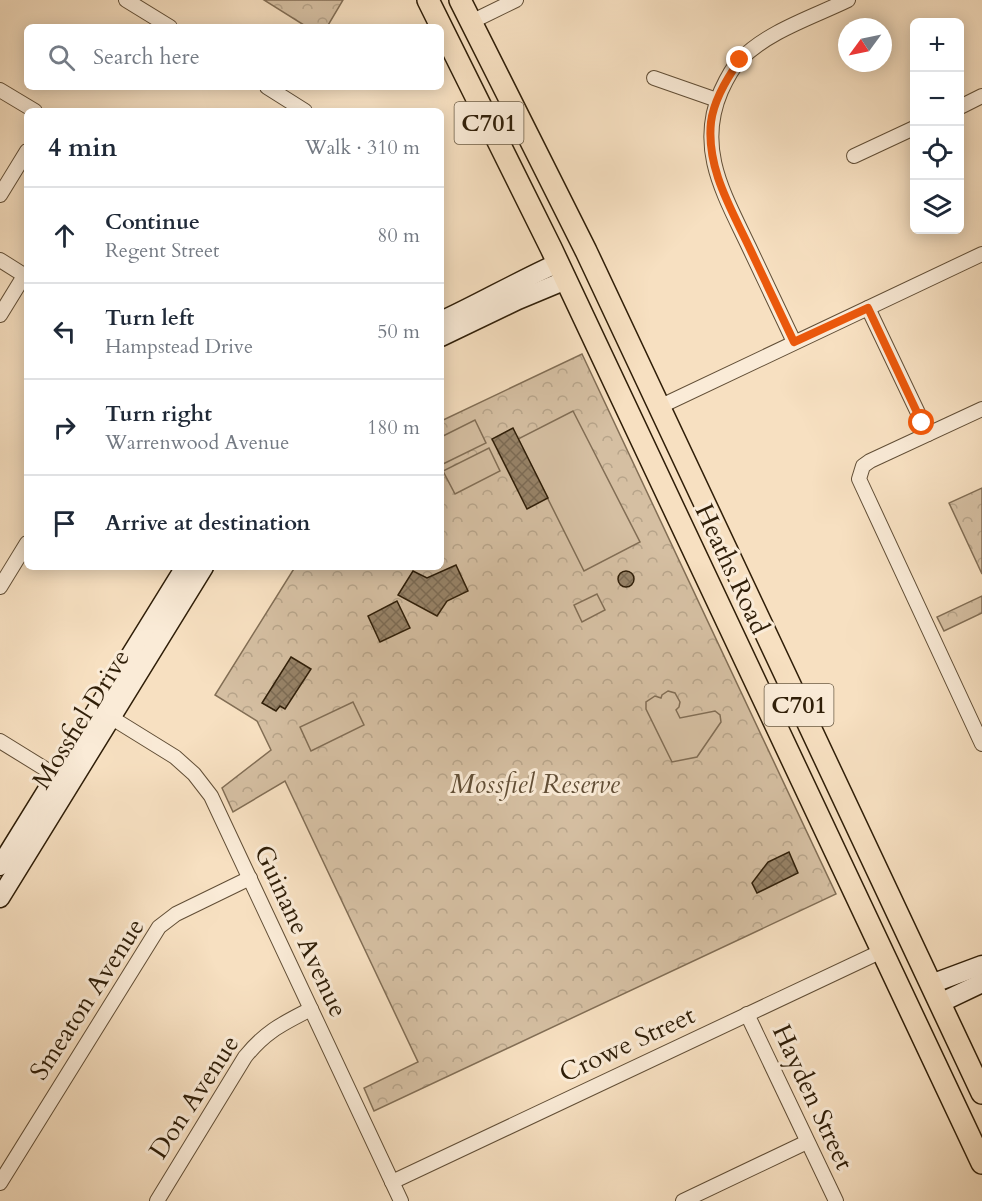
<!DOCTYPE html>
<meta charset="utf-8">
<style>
:root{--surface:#fff;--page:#f2f2f3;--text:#1f2937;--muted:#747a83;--line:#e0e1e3}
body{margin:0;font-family:Cardo,serif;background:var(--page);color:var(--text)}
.controls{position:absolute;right:18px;top:18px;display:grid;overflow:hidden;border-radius:9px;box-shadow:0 3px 15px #0003}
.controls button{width:54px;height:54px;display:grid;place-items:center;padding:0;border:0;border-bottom:2px solid var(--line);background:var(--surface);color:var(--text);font:30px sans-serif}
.compass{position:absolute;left:838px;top:18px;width:54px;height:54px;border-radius:50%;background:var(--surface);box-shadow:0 3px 15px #0003;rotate:237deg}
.stop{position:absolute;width:18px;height:18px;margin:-14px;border:4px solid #ea580c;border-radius:50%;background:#fff}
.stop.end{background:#ea580c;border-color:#fff;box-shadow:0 2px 6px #0008}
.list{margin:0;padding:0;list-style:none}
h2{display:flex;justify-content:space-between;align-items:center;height:78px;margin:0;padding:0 24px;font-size:26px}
h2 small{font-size:20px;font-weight:400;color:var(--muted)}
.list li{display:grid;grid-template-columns:39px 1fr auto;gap:18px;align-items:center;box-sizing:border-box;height:96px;padding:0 24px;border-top:2px solid var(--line)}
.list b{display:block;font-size:22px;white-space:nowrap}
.list p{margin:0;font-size:20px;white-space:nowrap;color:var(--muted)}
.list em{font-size:20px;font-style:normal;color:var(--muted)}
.icon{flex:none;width:33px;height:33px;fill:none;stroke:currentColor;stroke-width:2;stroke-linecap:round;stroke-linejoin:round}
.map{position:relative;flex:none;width:982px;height:1201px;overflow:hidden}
.search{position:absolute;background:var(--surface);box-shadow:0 3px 15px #0003;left:24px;top:24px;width:420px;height:66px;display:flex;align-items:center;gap:15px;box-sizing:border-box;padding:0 21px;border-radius:9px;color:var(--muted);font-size:22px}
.panel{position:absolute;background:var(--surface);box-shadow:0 3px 15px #0003;left:24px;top:108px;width:420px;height:462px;border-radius:9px}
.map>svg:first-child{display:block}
</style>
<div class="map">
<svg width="982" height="1201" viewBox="0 0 982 1201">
<defs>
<pattern id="park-crowns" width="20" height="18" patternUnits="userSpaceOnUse" patternTransform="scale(1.5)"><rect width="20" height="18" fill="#d5bfa2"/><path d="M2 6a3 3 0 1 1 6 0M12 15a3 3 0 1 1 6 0" fill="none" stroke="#b7a48a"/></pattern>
<pattern id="building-cross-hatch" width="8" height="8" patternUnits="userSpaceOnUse" patternTransform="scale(1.5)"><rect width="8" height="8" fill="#978368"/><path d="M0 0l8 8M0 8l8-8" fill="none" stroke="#7c6b54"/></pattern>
</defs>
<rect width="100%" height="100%" fill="#f7e0c1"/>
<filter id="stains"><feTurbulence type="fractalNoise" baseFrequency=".00333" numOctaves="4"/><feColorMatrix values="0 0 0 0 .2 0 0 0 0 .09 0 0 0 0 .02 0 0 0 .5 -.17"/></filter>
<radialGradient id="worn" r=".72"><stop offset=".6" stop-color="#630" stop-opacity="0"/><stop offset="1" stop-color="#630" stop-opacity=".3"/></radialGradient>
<g fill="url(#park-crowns)" stroke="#826e55" stroke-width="1.5">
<path d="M 264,0 L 343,0 L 327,27 L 307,27 Z"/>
<path d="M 582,354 L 836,894 L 374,1111 L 364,1088 L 418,1062 L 285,781 L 233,812 L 222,788 L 271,750 L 257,721 L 215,695 L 295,567 L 441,567 L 441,421 Z"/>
<path d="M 982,488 L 982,574 L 949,503 Z"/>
<path d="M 982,596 L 982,613 L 944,631 L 937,617 Z"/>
</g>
<g fill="#d5bfa2" stroke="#826e55" stroke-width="1.5">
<path d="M 573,411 L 640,542 L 584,571 L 518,439 Z"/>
<path d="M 475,420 L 486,443 L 441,465 L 441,437 Z"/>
<path d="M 489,448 L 500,471 L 455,494 L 443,471 Z"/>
<path d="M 597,594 L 605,610 L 582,622 L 574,605 Z"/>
<path d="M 668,691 L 675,693 L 680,702 L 679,707 L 676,710 L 680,718 L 715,711 L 720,715 L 721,722 L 697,757 L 672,762 L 646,709 L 646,702 L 655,696 L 661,698 L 662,695 Z"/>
<path d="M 353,702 L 364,725 L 311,751 L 300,727 Z"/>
</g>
<g fill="url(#building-cross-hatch)" stroke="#2f1e08" stroke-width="1.5">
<path d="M 513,428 L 548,498 L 527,509 L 492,439 Z"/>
<path d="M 456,565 L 468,591 L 447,601 L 437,616 L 398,595 L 413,571 L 427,578 Z"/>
<circle cx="626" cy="579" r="8"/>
<path d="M 397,601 L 410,628 L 380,642 L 368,616 Z"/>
<path d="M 291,657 L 311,669 L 285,709 L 280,706 L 276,711 L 262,703 Z"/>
<path d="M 789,852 L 798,873 L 757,893 L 752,883 L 768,862 Z"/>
</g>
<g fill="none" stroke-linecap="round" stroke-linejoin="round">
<defs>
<g id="street">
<path d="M 126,0 L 170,27"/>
<path d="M 471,22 L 516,0"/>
<path d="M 654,78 L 717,100"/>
<path d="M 267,87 L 305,111"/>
<path d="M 0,90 L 35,111"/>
<path d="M 960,107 L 982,96"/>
<path d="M 854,156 L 914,128"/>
<path d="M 0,195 L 27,151"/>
<path d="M 0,260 L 27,277"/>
<path d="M 868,308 L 928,434"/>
<path d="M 0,315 L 24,276"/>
<path d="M 794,342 C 779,310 764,279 749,247 C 724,194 696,149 721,91 C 726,80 732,68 740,60 C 768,31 813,17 848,0"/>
<path d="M 659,407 L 982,254"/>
<path d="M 982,409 L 870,461 L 863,466 L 859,479 L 982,744"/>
<path d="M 0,587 L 27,543"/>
<path d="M 112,718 L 175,757 L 194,774 L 211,796 L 401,1201"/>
<path d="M 0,741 L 55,775"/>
<path d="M 747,1014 L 836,1201"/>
<path d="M 392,1182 L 882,951"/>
<path d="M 0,1183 L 159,927 L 176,914 L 250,878"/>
<path d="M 157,1201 L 245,1057 C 266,1031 282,1024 311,1009"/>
<path d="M 683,1201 L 807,1142"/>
</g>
<g id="secondary">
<path d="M 441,321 C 480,303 518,281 558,263"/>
<path d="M 441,337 L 518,300 L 566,280"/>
<path d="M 0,866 L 185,567"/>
<path d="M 0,898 L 204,567"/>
<path d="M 931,984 L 982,965"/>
<path d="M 940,1003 L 982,983"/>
</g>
<g id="primary">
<path d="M 428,0 L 551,248 L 982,1163"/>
<path d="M 460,0 L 586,251 L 982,1093"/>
</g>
</defs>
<use href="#street" stroke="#614e36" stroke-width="16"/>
<use href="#secondary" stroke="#2f1e08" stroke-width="21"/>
<use href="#primary" stroke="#2f1e08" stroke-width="24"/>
<use href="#street" stroke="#faebd7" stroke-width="14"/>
<use href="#secondary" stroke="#faebd7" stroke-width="18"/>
<use href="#primary" stroke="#f7e0c1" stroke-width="21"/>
</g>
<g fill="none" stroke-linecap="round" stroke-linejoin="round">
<path stroke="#ea580c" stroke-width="8" d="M 740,60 C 727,78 714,99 711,122 C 706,169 732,210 751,251 C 765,281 780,312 794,342 L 868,308 L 922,423"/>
</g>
<g text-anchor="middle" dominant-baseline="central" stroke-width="6" stroke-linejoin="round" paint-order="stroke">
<g fill="#faebd7" stroke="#6c5c46" stroke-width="1.5">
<rect x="454.5" y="102" width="69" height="42" rx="4.5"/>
<rect x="764.5" y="684" width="69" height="42" rx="4.5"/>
</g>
<g font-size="24" font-weight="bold" fill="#2f1e08">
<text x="489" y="123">C701</text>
<text x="799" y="705">C701</text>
</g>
<g font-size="26" fill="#2f1e08" stroke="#faebd7">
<text transform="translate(732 569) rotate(65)">Heaths Road</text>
<text transform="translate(81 719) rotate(-58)">Mossfiel Drive</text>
<text transform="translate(301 931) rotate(65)">Guinane Avenue</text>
<text transform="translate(87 999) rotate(-57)">Smeaton Avenue</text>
<text transform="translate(627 1044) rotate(-25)">Crowe Street</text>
<text transform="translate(194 1097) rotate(-57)">Don Avenue</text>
<text transform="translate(813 1097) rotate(65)">Hayden Street</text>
</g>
<g font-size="26" font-style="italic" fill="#614e36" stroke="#faebd7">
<text x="535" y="784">Mossfiel Reserve</text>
</g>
</g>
<rect width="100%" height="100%" filter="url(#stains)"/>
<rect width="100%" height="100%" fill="url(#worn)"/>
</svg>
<div class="controls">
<button>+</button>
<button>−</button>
<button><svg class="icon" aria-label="locate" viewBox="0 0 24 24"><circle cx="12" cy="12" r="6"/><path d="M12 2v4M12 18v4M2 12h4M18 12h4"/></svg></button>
<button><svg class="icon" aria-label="layers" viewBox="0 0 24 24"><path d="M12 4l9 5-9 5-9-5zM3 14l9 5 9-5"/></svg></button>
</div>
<svg class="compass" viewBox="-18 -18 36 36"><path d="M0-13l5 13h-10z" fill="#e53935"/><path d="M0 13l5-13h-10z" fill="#747a83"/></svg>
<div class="stop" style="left:922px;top:423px"></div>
<div class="stop end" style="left:740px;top:60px"></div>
<div class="search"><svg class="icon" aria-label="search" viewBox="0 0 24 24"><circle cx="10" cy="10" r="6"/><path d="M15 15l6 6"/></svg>Search here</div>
<section class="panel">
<h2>4 min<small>Walk · 310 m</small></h2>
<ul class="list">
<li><svg class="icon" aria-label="ahead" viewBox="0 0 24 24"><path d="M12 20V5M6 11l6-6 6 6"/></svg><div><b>Continue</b><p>Regent Street</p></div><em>80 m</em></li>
<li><svg class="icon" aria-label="left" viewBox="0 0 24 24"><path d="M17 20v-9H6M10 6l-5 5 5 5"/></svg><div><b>Turn left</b><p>Hampstead Drive</p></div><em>50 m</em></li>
<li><svg class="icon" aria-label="right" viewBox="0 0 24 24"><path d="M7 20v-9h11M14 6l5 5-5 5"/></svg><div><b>Turn right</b><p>Warrenwood Avenue</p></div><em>180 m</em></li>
<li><svg class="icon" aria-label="arrive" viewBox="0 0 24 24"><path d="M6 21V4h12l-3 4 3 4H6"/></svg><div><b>Arrive at destination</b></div></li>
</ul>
</section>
</div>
